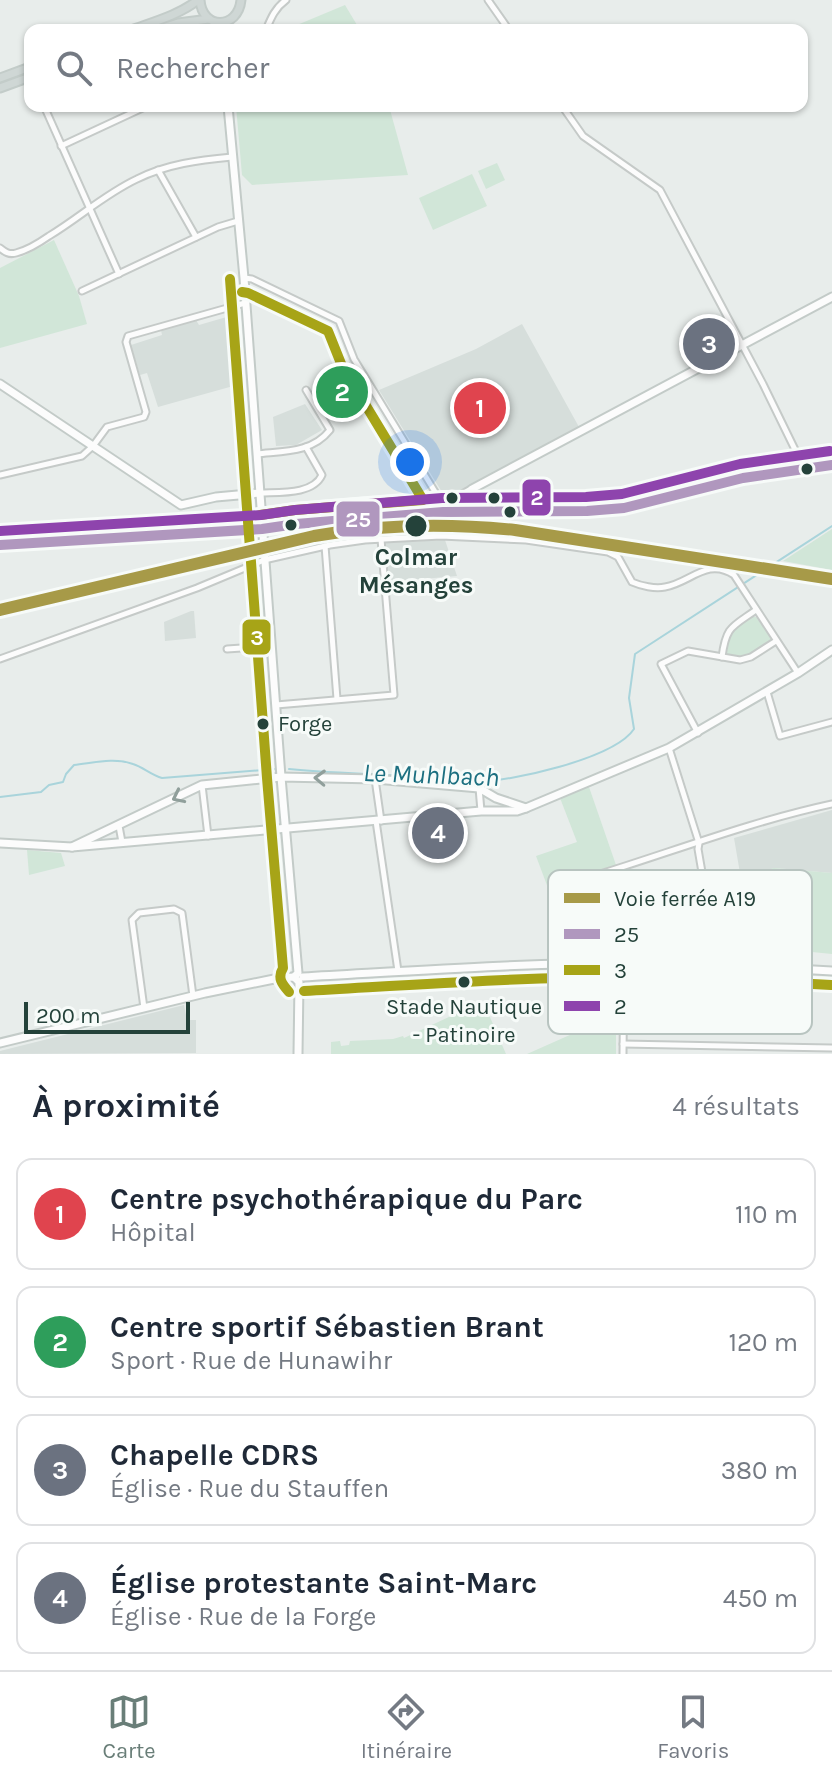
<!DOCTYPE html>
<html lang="fr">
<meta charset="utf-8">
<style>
:root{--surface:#fff;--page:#f6f6f7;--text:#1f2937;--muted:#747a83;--line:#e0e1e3;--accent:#697e78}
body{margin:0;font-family:Karla,sans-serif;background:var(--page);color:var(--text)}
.scale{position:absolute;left:24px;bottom:20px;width:166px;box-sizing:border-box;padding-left:8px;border:4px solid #24423a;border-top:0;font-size:22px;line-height:28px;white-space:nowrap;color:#24423a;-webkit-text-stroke:6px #f7fbf9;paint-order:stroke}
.you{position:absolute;left:410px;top:462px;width:28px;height:28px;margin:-20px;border:6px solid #fff;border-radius:50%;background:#1a73e8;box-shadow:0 0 0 12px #1a73e833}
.badge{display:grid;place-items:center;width:52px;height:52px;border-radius:50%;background:var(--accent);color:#fff;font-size:26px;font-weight:700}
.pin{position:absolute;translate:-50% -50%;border:4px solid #fff;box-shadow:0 2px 8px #0006}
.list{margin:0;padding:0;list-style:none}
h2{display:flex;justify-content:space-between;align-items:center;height:104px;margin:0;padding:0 32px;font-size:34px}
h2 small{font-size:26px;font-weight:400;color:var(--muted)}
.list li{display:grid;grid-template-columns:52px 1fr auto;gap:24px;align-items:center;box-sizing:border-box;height:112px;margin:0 16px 16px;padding:0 16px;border:2px solid var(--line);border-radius:16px}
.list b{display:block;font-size:30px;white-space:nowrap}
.list p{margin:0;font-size:26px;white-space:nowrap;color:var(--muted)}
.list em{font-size:26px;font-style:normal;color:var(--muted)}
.icon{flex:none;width:44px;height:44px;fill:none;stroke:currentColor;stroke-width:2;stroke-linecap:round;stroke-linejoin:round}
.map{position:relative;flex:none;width:832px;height:1054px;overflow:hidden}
.search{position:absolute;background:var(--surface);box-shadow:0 2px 6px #0004;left:24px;right:24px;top:24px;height:88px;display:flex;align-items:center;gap:20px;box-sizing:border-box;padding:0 28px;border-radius:16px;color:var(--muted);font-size:30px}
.sheet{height:616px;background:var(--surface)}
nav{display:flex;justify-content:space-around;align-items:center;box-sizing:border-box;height:112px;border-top:2px solid var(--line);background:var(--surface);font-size:22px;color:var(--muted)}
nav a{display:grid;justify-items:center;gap:4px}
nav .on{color:var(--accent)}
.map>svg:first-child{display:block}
</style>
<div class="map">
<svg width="832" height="1054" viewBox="0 0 832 1054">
<rect width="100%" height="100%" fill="#e8edeb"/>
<g fill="#d6dedb">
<path d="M 230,316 L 238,316 L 244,383 L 158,407 L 147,373 L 140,375 L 131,345 L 162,335 L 161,330 L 196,320 L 199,325 Z"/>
<path d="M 522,324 L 579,427 L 448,497 L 445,497 L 379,390 L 476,349 Z"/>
<path d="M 305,404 L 322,430 L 296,445 L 276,446 L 273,417 Z"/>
<path d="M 445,540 L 457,576 L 388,582 L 385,543 Z"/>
<path d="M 191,611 L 194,611 L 196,638 L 165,641 L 164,622 Z"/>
<path d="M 832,810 L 832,873 L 775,868 L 768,870 L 761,922 L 748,920 L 734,838 Z"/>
<path d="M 184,1005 L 187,1020 L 196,1020 L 196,1053 L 0,1054 L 0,1051 Z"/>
</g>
<g fill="#d1e6d8">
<path d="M 345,5 L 360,30 L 285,30 Z"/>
<path d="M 236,106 L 389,106 L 408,175 L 252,185 L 242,175 Z"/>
<path d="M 497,163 L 505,180 L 486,189 L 478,171 Z"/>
<path d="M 472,174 L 487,206 L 433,230 L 419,198 Z"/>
<path d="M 54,240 L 79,296 L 87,324 L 0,348 L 0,268 Z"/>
<path d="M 832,529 L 832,570 L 783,561 Z"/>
<path d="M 752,617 L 756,617 L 771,638 L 770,643 L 744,657 L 726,655 C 722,636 738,627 752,617 Z"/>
<path d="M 589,787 L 616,865 L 548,888 L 536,856 L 577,842 L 560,798 Z"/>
<path d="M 27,850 L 61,853 L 65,866 L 29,875 Z"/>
<path d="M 774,868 L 832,873 L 832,954 L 753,946 L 748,920 L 761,922 L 768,870 Z"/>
<path d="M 616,972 L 616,1054 L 527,1054 L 572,1034 L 546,974 Z"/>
<path d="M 483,1001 L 506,1054 L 331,1054 L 331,1042 L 340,1041 L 341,1046 L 349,1045 L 350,1041 L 393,1039 L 403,1036 L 404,1038 Z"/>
</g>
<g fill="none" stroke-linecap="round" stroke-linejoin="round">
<g stroke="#a9d4db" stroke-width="2">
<path d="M 289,769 C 330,773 371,774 412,776 C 433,778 453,783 474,782 C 509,782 614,759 634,729 L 629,698 L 635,654 L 832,526"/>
<path d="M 0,797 L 41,792 L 49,785 L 63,782 L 66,774 L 74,765 C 93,763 114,757 133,764 C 143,767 151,775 162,778 L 276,769"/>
</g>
<defs>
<g id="street">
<path d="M 488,0 L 509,30"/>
<path d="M 266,30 C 271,18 275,8 286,0"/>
<path d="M 44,106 L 119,274"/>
<path d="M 562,106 L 583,136 L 660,190 L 763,384 L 804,468"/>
<path d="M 61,146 L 147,106"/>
<path d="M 158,170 L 196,237"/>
<path d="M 0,248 C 5,252 9,255 16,253 C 28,250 39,243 49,236 C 79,218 105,194 137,179 C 167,164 199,160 232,157"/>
<path d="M 244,278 L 252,279 L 339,321 L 354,359 L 440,500 L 443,512"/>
<path d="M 82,291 L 218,227 L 238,221"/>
<path d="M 257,454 C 283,451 312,453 330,430 L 306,390"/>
<path d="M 0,475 L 82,456 L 93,446 L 107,427 L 144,417 L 146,412 L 126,342 L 128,336 L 245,303"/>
<path d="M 260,493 C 279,492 313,495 322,475 L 306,447"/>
<path d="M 443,505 L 471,489"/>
<path d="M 325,546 L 337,699"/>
<path d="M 227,649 L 271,646"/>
<path d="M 722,657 C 726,626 732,627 756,610"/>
<path d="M 0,659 L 197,588 L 264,560 L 330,545 L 365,540 L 441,536 L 526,540 L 608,552 L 618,557 L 632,582 C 641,586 655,589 665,587 C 690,583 707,557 734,575 L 798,673"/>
<path d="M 767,692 L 780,736 L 832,722"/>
<path d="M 276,705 L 394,695 L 381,539"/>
<path d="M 698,733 L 661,664 L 688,651 L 740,660 L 751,657 L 776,641"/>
<path d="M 669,748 L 699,843 L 698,849 L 718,965"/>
<path d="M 375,779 L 381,821"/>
<path d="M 202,785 L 208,836"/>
<path d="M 479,788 L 481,811"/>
<path d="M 376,821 L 398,971"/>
<path d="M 119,826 L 122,842"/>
<path d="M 603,964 L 603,920 L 596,909 L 595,881 L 600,874 C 677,850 753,821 832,804"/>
<path d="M 144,1008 L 132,920 L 139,913 L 174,909 L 182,913 L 193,996"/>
<path d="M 623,1044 L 832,1048"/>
<path d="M 623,1054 L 624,963"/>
</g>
<g id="secondary">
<path d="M 228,106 L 244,278 L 281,777 L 298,973 L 294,977 L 299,982 L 298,1054"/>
<path d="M 0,384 L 181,505 L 216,497 L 260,493"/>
<path d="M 469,512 L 468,496 L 472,489 L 832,297"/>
<path d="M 0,545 L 262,529 L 296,524 L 443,512 L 587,511 L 624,508 L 743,478 L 832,465"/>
<path d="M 0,843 L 72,847 L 202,785 L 281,777 L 375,779 L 479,788 L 496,798 L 526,808"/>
<path d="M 72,847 L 481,811 L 517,811 L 526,808 L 669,748 L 798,673 L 832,650"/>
<path d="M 303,977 C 412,971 522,963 631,963 C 698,964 765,967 832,971"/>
<path d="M 0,1043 L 205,993 L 279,978 L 294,977"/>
</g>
<g id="primary">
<path d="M 200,0 C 202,30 238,30 241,0"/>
<path d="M 131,30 C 153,22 179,15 198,0"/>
<path d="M 156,30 L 178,23 L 209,19"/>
<path d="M 0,78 L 30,67"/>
<path d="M 0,88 L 30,77"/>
</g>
</defs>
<use href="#street" stroke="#c5cac8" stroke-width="9"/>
<use href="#secondary" stroke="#c3cbc8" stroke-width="11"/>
<use href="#primary" stroke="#c3ccc9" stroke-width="11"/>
<use href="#street" stroke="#fcfcfc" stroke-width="5"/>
<use href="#secondary" stroke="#fcfcfc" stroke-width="7"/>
<use href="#primary" stroke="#cfd7d5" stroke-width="7"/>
<defs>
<path id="bus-1" d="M 0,545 L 262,529 L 296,524 L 443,512 L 587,511 L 624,508 L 743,478 L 832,465"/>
<g id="bus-2">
<path d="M 230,279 L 267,778 L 283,968 C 277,978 282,984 289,992"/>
<path d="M 242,292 L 248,293 L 328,331 L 342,366 L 423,500 L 295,510 L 260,515"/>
<path d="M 304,991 C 412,985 520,977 629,977 C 696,977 764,981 831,985"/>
</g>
<path id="bus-3" d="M 0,531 L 261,515 L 295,510 L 442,498 L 586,497 L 622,494 L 740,464 L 830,451"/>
</defs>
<use href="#bus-1" stroke="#f7fbf9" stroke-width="16"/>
<use href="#bus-2" stroke="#f7fbf9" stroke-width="16"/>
<use href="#bus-3" stroke="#f7fbf9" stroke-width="16"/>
<use href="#bus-1" stroke="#b097be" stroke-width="10"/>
<use href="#bus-2" stroke="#a7a417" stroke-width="10"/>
<use href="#bus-3" stroke="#8e44ad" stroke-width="10"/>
<defs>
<path id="rail-1" d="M 0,610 L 314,536 C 381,524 447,523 515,530 L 832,579"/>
</defs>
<use href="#rail-1" stroke="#f7fbf9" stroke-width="18"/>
<use href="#rail-1" stroke="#a79a48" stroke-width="12"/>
</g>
<defs><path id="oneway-chevron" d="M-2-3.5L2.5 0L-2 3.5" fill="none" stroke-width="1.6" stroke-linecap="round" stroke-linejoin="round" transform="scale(2)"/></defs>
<g stroke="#909f9b">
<use href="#oneway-chevron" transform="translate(320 778) rotate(-178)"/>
<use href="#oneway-chevron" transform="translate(178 797) rotate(154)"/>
</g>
<g fill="#24423a" stroke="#f7fbf9" stroke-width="3">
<circle cx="807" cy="469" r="7"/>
<circle cx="452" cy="498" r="7"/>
<circle cx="494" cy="498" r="7"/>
<circle cx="510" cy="512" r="7"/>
<circle cx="291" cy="525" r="7"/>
<circle cx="416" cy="526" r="12"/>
<circle cx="263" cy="724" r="7"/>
<circle cx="464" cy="982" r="7"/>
</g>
<g text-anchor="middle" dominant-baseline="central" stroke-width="6" stroke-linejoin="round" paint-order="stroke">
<g font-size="22" fill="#24423a" stroke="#f7fbf9" text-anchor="start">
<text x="278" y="724">Forge</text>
<text x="464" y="1007" text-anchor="middle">Stade Nautique<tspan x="464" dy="28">- Patinoire</tspan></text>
</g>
<g font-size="24" font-weight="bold" fill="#24423a" stroke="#f7fbf9">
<text x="416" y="557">Colmar<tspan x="416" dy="28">Mésanges</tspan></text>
</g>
<g font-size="26" font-style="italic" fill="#1c6f80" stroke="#f7fbf9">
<text transform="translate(431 775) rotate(2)">Le Muhlbach</text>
</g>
</g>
<rect x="548" y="870" width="264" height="164" rx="12" fill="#f7fbf9" stroke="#b8c4c0" stroke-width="2"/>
<rect x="564" y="893" width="36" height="10" fill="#a79a48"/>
<rect x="564" y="929" width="36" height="10" fill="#b097be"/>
<rect x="564" y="965" width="36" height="10" fill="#a7a417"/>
<rect x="564" y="1001" width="36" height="10" fill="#8e44ad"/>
<g font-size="22" fill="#24423a">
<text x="614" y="906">Voie ferrée A19</text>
<text x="614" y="942">25</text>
<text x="614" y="978">3</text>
<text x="614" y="1014">2</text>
</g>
<g stroke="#f7fbf9" stroke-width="3">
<rect x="521" y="478" width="31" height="39" rx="8" fill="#8e44ad"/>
<rect x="335" y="500" width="46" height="38" rx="8" fill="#b097be"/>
<rect x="241" y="618" width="31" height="38" rx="8" fill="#a7a417"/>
</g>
<g font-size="22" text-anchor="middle" font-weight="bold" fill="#fff">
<text x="537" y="505">2</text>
<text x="358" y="527">25</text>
<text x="257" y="645">3</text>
</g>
</svg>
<div class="scale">200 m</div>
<div class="you"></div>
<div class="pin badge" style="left:480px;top:408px;background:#e0444e">1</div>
<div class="pin badge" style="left:342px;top:392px;background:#2e9e5b">2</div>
<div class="pin badge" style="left:709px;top:344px;background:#6b7280">3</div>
<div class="pin badge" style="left:438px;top:833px;background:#6b7280">4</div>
<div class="search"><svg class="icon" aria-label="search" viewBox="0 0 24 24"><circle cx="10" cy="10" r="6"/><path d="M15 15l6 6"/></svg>Rechercher</div>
</div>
<section class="sheet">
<h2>À proximité<small>4 résultats</small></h2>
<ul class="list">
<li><span class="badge" style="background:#e0444e">1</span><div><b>Centre psychothérapique du Parc</b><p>Hôpital</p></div><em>110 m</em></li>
<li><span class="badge" style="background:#2e9e5b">2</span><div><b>Centre sportif Sébastien Brant</b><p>Sport · Rue de Hunawihr</p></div><em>120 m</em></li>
<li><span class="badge" style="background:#6b7280">3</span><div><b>Chapelle CDRS</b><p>Église · Rue du Stauffen</p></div><em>380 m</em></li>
<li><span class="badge" style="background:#6b7280">4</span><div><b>Église protestante Saint-Marc</b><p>Église · Rue de la Forge</p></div><em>450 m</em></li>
</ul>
</section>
<nav>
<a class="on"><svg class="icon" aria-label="map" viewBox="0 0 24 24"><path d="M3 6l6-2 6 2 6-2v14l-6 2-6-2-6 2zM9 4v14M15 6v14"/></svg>Carte</a>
<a><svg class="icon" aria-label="directions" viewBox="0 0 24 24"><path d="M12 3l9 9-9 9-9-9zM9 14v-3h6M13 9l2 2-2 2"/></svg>Itinéraire</a>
<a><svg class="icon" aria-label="saved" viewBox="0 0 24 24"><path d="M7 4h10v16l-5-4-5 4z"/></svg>Favoris</a>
</nav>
